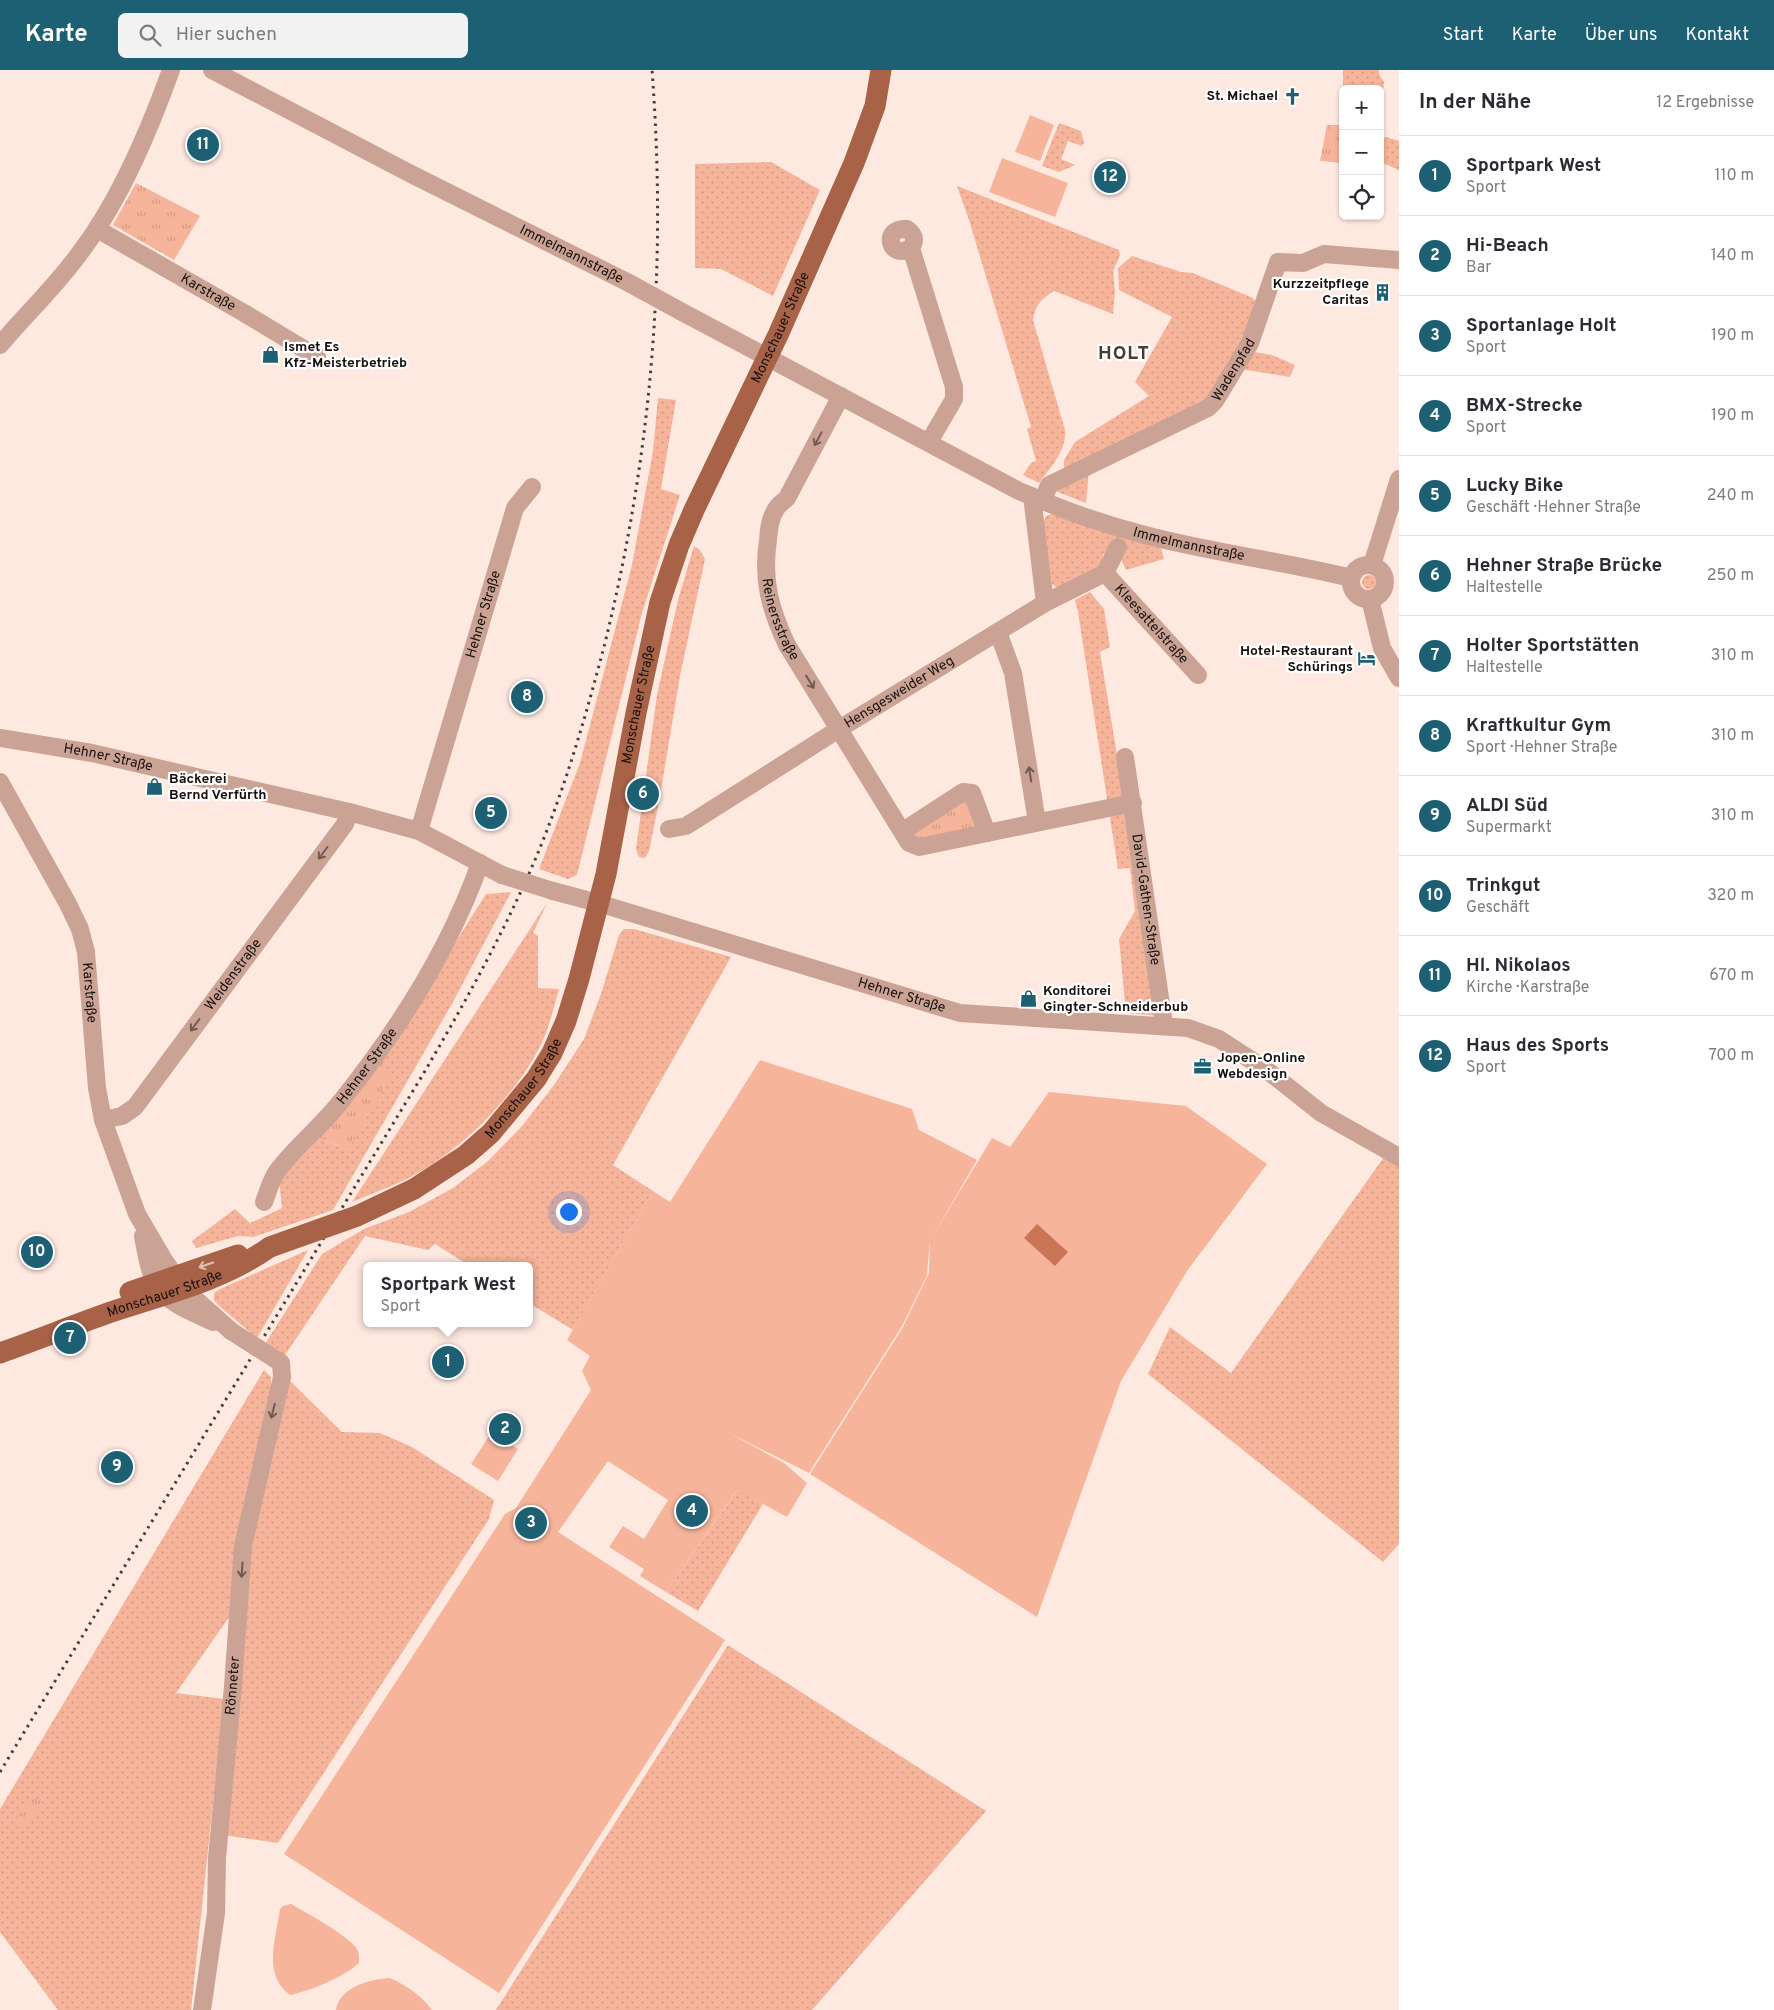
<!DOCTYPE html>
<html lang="de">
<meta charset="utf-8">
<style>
:root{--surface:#fff;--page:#f2f2f3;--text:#2b2b33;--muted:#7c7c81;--line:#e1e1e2;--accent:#1d6073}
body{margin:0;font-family:Overpass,sans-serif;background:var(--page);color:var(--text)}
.controls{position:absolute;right:15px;top:15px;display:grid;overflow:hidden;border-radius:8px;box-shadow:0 1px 4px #0004}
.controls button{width:45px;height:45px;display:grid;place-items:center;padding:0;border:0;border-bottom:1px solid var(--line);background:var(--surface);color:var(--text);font:25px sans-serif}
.you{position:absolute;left:568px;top:1141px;width:18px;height:18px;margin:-12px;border:4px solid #fff;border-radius:50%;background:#1a73e8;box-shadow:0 0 0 8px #1a73e833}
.badge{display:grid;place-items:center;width:32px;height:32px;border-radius:50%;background:var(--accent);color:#fff;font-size:16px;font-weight:700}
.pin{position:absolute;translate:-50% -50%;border:2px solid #fff;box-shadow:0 1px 5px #0006}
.popup{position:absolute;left:363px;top:1192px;width:170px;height:65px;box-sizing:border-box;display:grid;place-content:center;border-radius:8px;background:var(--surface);filter:drop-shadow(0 1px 4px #0005);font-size:16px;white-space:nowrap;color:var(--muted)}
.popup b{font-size:19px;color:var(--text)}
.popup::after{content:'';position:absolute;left:50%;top:100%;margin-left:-10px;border:10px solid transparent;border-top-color:var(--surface)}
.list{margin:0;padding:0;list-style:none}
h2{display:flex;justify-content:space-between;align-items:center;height:65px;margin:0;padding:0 20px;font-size:21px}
h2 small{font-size:16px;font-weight:400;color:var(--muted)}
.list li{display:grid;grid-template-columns:32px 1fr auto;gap:15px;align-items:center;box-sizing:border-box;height:80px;padding:0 20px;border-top:1px solid var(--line)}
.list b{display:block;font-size:19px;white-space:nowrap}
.list p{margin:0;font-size:16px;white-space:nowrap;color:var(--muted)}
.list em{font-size:16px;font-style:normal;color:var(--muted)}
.icon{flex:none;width:28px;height:28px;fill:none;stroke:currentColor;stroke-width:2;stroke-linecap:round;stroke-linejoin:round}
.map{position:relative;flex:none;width:1399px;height:1940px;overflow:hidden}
header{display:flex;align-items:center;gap:30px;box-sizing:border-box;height:70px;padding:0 25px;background:var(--accent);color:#fff}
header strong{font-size:24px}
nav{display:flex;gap:28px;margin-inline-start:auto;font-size:18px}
.search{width:350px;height:45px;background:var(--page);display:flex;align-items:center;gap:12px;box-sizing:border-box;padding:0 18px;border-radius:8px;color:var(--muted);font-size:19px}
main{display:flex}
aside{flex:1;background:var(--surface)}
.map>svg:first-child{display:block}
</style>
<header>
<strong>Karte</strong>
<div class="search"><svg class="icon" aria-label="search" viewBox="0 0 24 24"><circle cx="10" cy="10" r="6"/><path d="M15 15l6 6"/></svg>Hier suchen</div>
<nav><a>Start</a><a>Karte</a><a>Über uns</a><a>Kontakt</a></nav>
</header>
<main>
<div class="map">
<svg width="1399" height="1940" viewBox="0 0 1399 1940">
<defs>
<pattern id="grass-dots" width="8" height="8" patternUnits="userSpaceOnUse" patternTransform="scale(1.25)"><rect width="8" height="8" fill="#f6b49b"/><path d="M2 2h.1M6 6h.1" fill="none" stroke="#d29a84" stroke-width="1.8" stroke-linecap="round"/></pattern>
<pattern id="park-tufts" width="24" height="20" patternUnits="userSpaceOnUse" patternTransform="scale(1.25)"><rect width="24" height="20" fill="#f6b49b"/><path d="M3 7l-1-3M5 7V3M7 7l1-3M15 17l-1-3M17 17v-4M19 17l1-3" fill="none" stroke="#d29a84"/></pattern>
</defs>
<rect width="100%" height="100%" fill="#fee9e1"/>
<g fill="url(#grass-dots)">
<path d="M 1343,0 L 1379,0 L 1379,4 L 1384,12 L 1380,44 L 1380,19 L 1343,19 Z"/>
<path d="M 1059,53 L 1081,61 L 1084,73 L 1082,76 L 1068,71 L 1061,89 L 1075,95 L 1059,102 L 1042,96 Z"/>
<path d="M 1386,67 L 1399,71 L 1399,100 L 1380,92 L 1380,70 Z"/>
<path d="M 771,92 L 820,120 L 773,226 L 721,199 L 695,198 L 695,94 Z"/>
<path d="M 957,116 L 1119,180 L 1120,185 L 1113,201 L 1115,221 L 1113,244 L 1054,221 C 1041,229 1035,236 1033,250 L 1065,360 C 1067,380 1050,398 1039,413 L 1023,405 L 1031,393 L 1036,391 L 1027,359 L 1031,357 L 969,150 Z"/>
<path d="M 1132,186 L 1181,202 L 1193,203 L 1253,228 L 1258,236 L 1246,274 L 1213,327 L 1064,400 L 1064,390 L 1075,372 L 1149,326 L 1135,312 L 1172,247 L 1119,220 L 1118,198 Z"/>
<path d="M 1254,282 L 1272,285 L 1295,295 L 1290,307 L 1240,299 Z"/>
<path d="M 658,328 L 676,330 L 661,419 L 680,425 L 642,543 L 577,805 L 568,809 L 539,799 L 580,693 L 632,495 L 653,381 Z"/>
<path d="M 1089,400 L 1086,433 L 1055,421 Z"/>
<path d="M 1054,443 L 1160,474 L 1164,489 L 1126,500 L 1118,482 L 1115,481 L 1103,484 L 1102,495 L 1057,518 L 1052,514 L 1043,453 L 1046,446 Z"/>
<path d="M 694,476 L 700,480 L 705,489 L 680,606 L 659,732 L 649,781 L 645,788 L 639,787 L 636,779 L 657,625 L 678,530 Z"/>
<circle cx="1369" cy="512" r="7"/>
<path d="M 1090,522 L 1104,539 L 1110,577 L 1100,582 L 1160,946 L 1126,943 L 1119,869 L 1135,841 L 1130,798 L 1118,799 L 1078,542 L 1075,530 Z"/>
<path d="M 511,822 L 453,932 L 333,1140 L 253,1167 L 238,1166 L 196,1178 L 192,1171 L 235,1139 L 250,1153 L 282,1138 L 279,1110 L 319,1068 L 348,1080 L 381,990 L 486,824 Z"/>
<path d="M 547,833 L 533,863 L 538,866 L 538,918 L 559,919 C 555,934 551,949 546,963 C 526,1013 474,1068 428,1097 C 405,1112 378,1121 352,1132 Z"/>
<path d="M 624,859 L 634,859 L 731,887 L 613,1095 L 653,1121 L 573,1260 L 529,1233 L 529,1196 L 470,1196 L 435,1174 L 428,1180 L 365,1166 L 285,1285 L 265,1274 L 322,1184 L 364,1159 L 409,1142 L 453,1118 L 488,1091 L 522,1056 L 554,1015 L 584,969 L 601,924 L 619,865 Z"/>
<path d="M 1384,1087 L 1399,1095 L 1399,1474 L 1383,1492 L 1148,1304 L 1170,1257 L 1231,1303 Z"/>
<path d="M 308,1180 L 257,1268 L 218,1235 L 214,1230 L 214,1223 L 220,1219 Z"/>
<path d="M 264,1300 L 271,1307 L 271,1329 L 232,1543 L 176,1623 L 224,1629 L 191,1940 L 58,1940 L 0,1862 L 0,1739 Z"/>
<path d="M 286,1307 L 342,1362 L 380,1363 L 412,1377 L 494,1430 L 489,1449 L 278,1773 L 222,1765 L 252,1456 Z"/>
<path d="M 738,1419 L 763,1434 L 698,1541 L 666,1522 Z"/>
<path d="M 728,1575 L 986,1741 L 812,1940 L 496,1940 Z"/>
</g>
<g fill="url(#park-tufts)">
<path d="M 1327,55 L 1340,55 L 1343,60 L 1343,93 L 1320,91 Z"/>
<path d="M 136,113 L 200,146 L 174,190 L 113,155 Z"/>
<path d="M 968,728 L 981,759 L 916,773 L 911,764 Z"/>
<path d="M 381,990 L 389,1008 L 348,1080 L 319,1068 Z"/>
<path d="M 34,1727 L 42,1732 L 25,1756 L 16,1750 L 27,1733 L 29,1734 Z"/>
</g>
<g fill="#f6b49b">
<path d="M 1030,45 L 1054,55 L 1040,91 L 1015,82 Z"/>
<path d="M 1002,88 L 1068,113 L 1055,147 L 989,122 Z"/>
<path d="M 760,990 L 912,1039 L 919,1060 L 977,1090 L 931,1169 L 992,1068 L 1010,1077 L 1049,1022 L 1186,1036 L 1267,1094 L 1187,1201 L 1121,1311 L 1037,1547 L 810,1404 L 903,1257 L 929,1203 L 930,1169 L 927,1205 L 902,1256 L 809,1403 L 729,1363 L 784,1393 L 807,1413 L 787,1447 L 737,1420 L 666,1522 L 640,1506 L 644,1499 L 609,1477 L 623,1456 L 644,1469 L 668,1430 L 608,1391 L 558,1462 L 725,1570 L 499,1923 L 284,1784 L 505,1444 L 516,1438 L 591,1320 L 582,1301 L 590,1286 L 567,1270 L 653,1121 L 670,1132 Z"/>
<path d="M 491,1363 L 518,1379 L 498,1411 L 471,1394 Z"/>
<path d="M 291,1834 C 305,1842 353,1868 358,1881 C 359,1884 359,1889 359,1893 C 344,1907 310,1921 290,1925 C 262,1904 276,1869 280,1839 L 283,1836 Z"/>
<path d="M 390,1908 C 407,1916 421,1925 432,1940 L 336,1940 C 339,1917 371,1909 390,1908 Z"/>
</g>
<path fill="#ca7656" d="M 1037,1154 L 1068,1182 L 1055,1196 L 1024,1168 Z"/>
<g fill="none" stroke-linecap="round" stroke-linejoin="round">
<g stroke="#cba394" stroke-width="18">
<path id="s1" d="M 212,0 L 411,104 L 629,213"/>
<path id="s2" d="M 97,159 L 244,243 L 317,287"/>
<path d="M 911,178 C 889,191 881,157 907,159 C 915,165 916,170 911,178 L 954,317 L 954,329 L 929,372"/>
<path id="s3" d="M 682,242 L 1019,421 C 1060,439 1102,454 1145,465 C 1213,483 1283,491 1351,508"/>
<path d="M 0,275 C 27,243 58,214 82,180 C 121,128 149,61 171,0"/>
<path id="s4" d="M 841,326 L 787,428 C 783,432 778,435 776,439 C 770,448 769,459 768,470 C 762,510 770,539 787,575 L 909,773 L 919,777 L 1133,733"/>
<path d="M 1032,426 L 1045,533"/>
<path id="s5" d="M 1043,431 L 1049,415 L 1208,338 L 1215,331 L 1250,273 L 1278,192 L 1303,193 L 1324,184 L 1399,190"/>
<circle cx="1368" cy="512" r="17"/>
<path d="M 1372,495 L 1399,409"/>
<path id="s6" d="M 1105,503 L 1198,605"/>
<path d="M 1370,529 L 1382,578 L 1399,608"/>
<path d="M 998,562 L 1013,603 L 1037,752"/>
<path id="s7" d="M 0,668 L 92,683 L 349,742 L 419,761 L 502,805"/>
<path id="s8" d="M 1125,687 L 1164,955"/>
<path id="s9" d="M 0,712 L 68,834 L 80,859 L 86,882 L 97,1018 L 103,1050 L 137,1144 L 164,1190 L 184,1219 L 231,1261"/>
<path id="s10" d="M 669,759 L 686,756 L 839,659 L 1045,533 L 1105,503 L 1118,477"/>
<path id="s11" d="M 419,761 L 515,438 L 532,417"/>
<path d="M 903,761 L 963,722 L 972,723 L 987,763"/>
<path id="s12" d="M 553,821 L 598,833 L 960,943 L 1188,958 L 1219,969 L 1268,1001 L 1321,1043 L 1399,1087"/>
<path id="s13" d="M 103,1050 L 122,1046 L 135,1037 L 345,754 L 349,742"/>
<path id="s14" d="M 264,1132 C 268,1122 271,1109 278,1100 C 297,1075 323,1055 342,1030 C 398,960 450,878 480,793"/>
<path d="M 143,1166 C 146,1181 148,1199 155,1212 C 166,1234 193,1242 213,1252"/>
<path id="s15" d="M 202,1940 L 216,1843 L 217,1788 L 233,1616 L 243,1476 L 282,1307 L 281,1293 L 278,1291"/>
</g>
<g stroke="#a76248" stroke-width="21">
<path id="s16" d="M 414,1119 L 466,1085 L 491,1063 L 536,1009 L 552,983 L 566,951 L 579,909 L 606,804 L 636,643 L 660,532 L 679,475 L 694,440 L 778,265 L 854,93 L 875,36 L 881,0"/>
<path d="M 130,1222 L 238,1185"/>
<path id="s17" d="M 0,1283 C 37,1270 74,1255 111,1242 C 165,1224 222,1211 270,1177"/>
</g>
<path stroke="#463c39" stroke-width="3" stroke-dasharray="2.5 5" stroke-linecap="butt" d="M 0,1702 L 425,1001 C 467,929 508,855 540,778 C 567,711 587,642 605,573 C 652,381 667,197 652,0"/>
<g stroke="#cba394" stroke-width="18">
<path d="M 629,213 L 682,242"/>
<path d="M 502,805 L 553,821"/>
<path d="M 231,1261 L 278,1291"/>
</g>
<path stroke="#a76248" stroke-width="21" d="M 270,1177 L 357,1146 L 414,1119"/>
</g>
<defs><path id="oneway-shaft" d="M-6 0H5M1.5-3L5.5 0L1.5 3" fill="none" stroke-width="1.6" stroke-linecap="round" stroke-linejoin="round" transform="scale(1.25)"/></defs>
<g stroke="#715a51">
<use href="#oneway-shaft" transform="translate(818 369) rotate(118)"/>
<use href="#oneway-shaft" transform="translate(810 612) rotate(58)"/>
<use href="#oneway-shaft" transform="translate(1030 704) rotate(-99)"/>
<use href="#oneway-shaft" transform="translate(323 783) rotate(127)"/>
<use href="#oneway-shaft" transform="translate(195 955) rotate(127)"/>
<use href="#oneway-shaft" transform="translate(273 1341) rotate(104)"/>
<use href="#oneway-shaft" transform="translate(242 1500) rotate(94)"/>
</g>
<use stroke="#dcc0b6" href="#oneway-shaft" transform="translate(206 1195) rotate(161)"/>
<defs>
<symbol id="church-bare" viewBox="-9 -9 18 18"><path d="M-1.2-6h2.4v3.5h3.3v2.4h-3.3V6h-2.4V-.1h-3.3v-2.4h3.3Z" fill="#1d6073" stroke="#fff" stroke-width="2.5" paint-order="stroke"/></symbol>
<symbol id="building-bare" viewBox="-9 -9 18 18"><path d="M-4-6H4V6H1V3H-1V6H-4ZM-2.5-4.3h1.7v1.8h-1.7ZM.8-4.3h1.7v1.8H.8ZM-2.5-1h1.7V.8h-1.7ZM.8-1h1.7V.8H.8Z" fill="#1d6073" stroke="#fff" stroke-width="2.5" paint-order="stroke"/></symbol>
<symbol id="shop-bare" viewBox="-9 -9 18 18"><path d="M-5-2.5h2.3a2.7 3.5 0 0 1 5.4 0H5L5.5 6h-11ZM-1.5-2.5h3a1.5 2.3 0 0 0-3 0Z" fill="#1d6073" stroke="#fff" stroke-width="2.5" paint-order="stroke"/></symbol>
<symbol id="hotel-bare" viewBox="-9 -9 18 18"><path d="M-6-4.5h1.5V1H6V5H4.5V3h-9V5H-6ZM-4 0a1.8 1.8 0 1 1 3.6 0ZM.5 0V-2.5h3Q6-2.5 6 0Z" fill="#1d6073" stroke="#fff" stroke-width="2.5" paint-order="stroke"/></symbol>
<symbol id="office-bare" viewBox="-9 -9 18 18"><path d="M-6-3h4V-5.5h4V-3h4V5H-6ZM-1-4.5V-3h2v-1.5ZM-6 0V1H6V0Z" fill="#1d6073" stroke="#fff" stroke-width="2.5" paint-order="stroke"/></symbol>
</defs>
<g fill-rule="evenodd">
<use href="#church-bare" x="1280" y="14" width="25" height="25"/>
<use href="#building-bare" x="1370" y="210" width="25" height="25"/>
<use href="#shop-bare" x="258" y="272" width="25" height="25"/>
<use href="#hotel-bare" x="1354" y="576" width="25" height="25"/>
<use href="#shop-bare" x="142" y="704" width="25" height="25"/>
<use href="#shop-bare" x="1016" y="916" width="25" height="25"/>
<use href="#office-bare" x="1190" y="984" width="25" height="25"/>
</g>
<g text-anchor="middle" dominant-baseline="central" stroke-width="4.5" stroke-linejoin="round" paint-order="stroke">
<g font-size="14" font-weight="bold" fill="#17100e" stroke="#fff" text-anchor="start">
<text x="1278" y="26" text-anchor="end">St. Michael</text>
<text x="1369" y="214" text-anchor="end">Kurzzeitpflege<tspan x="1369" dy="16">Caritas</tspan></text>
<text x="284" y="277">Ismet Es<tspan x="284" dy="16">Kfz-Meisterbetrieb</tspan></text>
<text x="1353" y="581" text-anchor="end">Hotel-Restaurant<tspan x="1353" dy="16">Schürings</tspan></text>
<text x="169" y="709">Bäckerei<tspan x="169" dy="16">Bernd Verfürth</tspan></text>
<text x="1043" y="921">Konditorei<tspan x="1043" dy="16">Gingter-Schneiderbub</tspan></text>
<text x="1217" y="988">Jopen-Online<tspan x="1217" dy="16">Webdesign</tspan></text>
</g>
<g font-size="14" fill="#17100e" stroke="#fff">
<text stroke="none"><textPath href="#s1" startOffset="404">Immelmannstraße</textPath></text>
<text stroke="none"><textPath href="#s2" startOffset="128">Karstraße</textPath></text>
<text stroke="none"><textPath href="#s16" startOffset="961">Monschauer Straße</textPath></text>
<text stroke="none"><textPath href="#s5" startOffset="240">Wadenpfad</textPath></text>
<text stroke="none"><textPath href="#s3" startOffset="560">Immelmannstraße</textPath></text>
<text stroke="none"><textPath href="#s11" startOffset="226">Hehner Straße</textPath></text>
<text stroke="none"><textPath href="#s4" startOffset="245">Reinersstraße</textPath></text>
<text stroke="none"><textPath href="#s6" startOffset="69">Kleesattelstraße</textPath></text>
<text stroke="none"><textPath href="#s10" startOffset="269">Hensgesweider Weg</textPath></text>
<text stroke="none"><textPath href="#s16" startOffset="556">Monschauer Straße</textPath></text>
<text stroke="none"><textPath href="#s7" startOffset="110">Hehner Straße</textPath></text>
<text stroke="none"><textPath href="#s8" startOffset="144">David-Gathen-Straße</textPath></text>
<text stroke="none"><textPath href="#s13" startOffset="200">Weidenstraße</textPath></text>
<text stroke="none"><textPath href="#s9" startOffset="232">Karstraße</textPath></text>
<text stroke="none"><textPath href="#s12" startOffset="364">Hehner Straße</textPath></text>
<text stroke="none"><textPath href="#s14" startOffset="172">Hehner Straße</textPath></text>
<text stroke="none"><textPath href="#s16" startOffset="151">Monschauer Straße</textPath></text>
<text stroke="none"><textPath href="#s17" startOffset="175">Monschauer Straße</textPath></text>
<text stroke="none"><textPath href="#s15" startOffset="326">Rönneter</textPath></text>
</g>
<g font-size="19" font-weight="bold" letter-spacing="1" fill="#4a3a34" stroke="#fff">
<text x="1124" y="284">HOLT</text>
</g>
</g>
</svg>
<div class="controls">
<button>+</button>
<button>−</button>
<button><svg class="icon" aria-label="locate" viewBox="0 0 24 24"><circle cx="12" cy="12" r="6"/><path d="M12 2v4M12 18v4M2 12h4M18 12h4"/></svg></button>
</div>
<div class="you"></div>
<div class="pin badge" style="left:448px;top:1292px">1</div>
<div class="popup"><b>Sportpark West</b>Sport</div>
<div class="pin badge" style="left:505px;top:1359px">2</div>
<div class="pin badge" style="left:531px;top:1453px">3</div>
<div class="pin badge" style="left:692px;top:1441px">4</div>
<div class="pin badge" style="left:491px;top:743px">5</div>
<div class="pin badge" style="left:643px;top:724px">6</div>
<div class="pin badge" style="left:70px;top:1268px">7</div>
<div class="pin badge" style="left:527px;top:627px">8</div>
<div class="pin badge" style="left:117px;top:1397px">9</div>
<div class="pin badge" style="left:37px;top:1182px">10</div>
<div class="pin badge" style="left:203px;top:75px">11</div>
<div class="pin badge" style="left:1110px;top:107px">12</div>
</div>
<aside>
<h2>In der Nähe<small>12 Ergebnisse</small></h2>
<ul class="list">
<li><span class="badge">1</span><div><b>Sportpark West</b><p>Sport</p></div><em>110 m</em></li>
<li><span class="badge">2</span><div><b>Hi-Beach</b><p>Bar</p></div><em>140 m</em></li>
<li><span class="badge">3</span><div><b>Sportanlage Holt</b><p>Sport</p></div><em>190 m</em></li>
<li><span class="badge">4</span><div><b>BMX-Strecke</b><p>Sport</p></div><em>190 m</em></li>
<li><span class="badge">5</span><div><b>Lucky Bike</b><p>Geschäft · Hehner Straße</p></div><em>240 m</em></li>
<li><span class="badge">6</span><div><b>Hehner Straße Brücke</b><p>Haltestelle</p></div><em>250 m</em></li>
<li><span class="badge">7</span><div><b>Holter Sportstätten</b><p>Haltestelle</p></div><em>310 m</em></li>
<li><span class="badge">8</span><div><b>Kraftkultur Gym</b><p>Sport · Hehner Straße</p></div><em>310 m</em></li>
<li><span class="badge">9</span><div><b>ALDI Süd</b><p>Supermarkt</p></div><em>310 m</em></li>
<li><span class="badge">10</span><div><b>Trinkgut</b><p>Geschäft</p></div><em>320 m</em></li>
<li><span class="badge">11</span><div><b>Hl. Nikolaos</b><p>Kirche · Karstraße</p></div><em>670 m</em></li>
<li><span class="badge">12</span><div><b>Haus des Sports</b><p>Sport</p></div><em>700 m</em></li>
</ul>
</aside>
</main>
